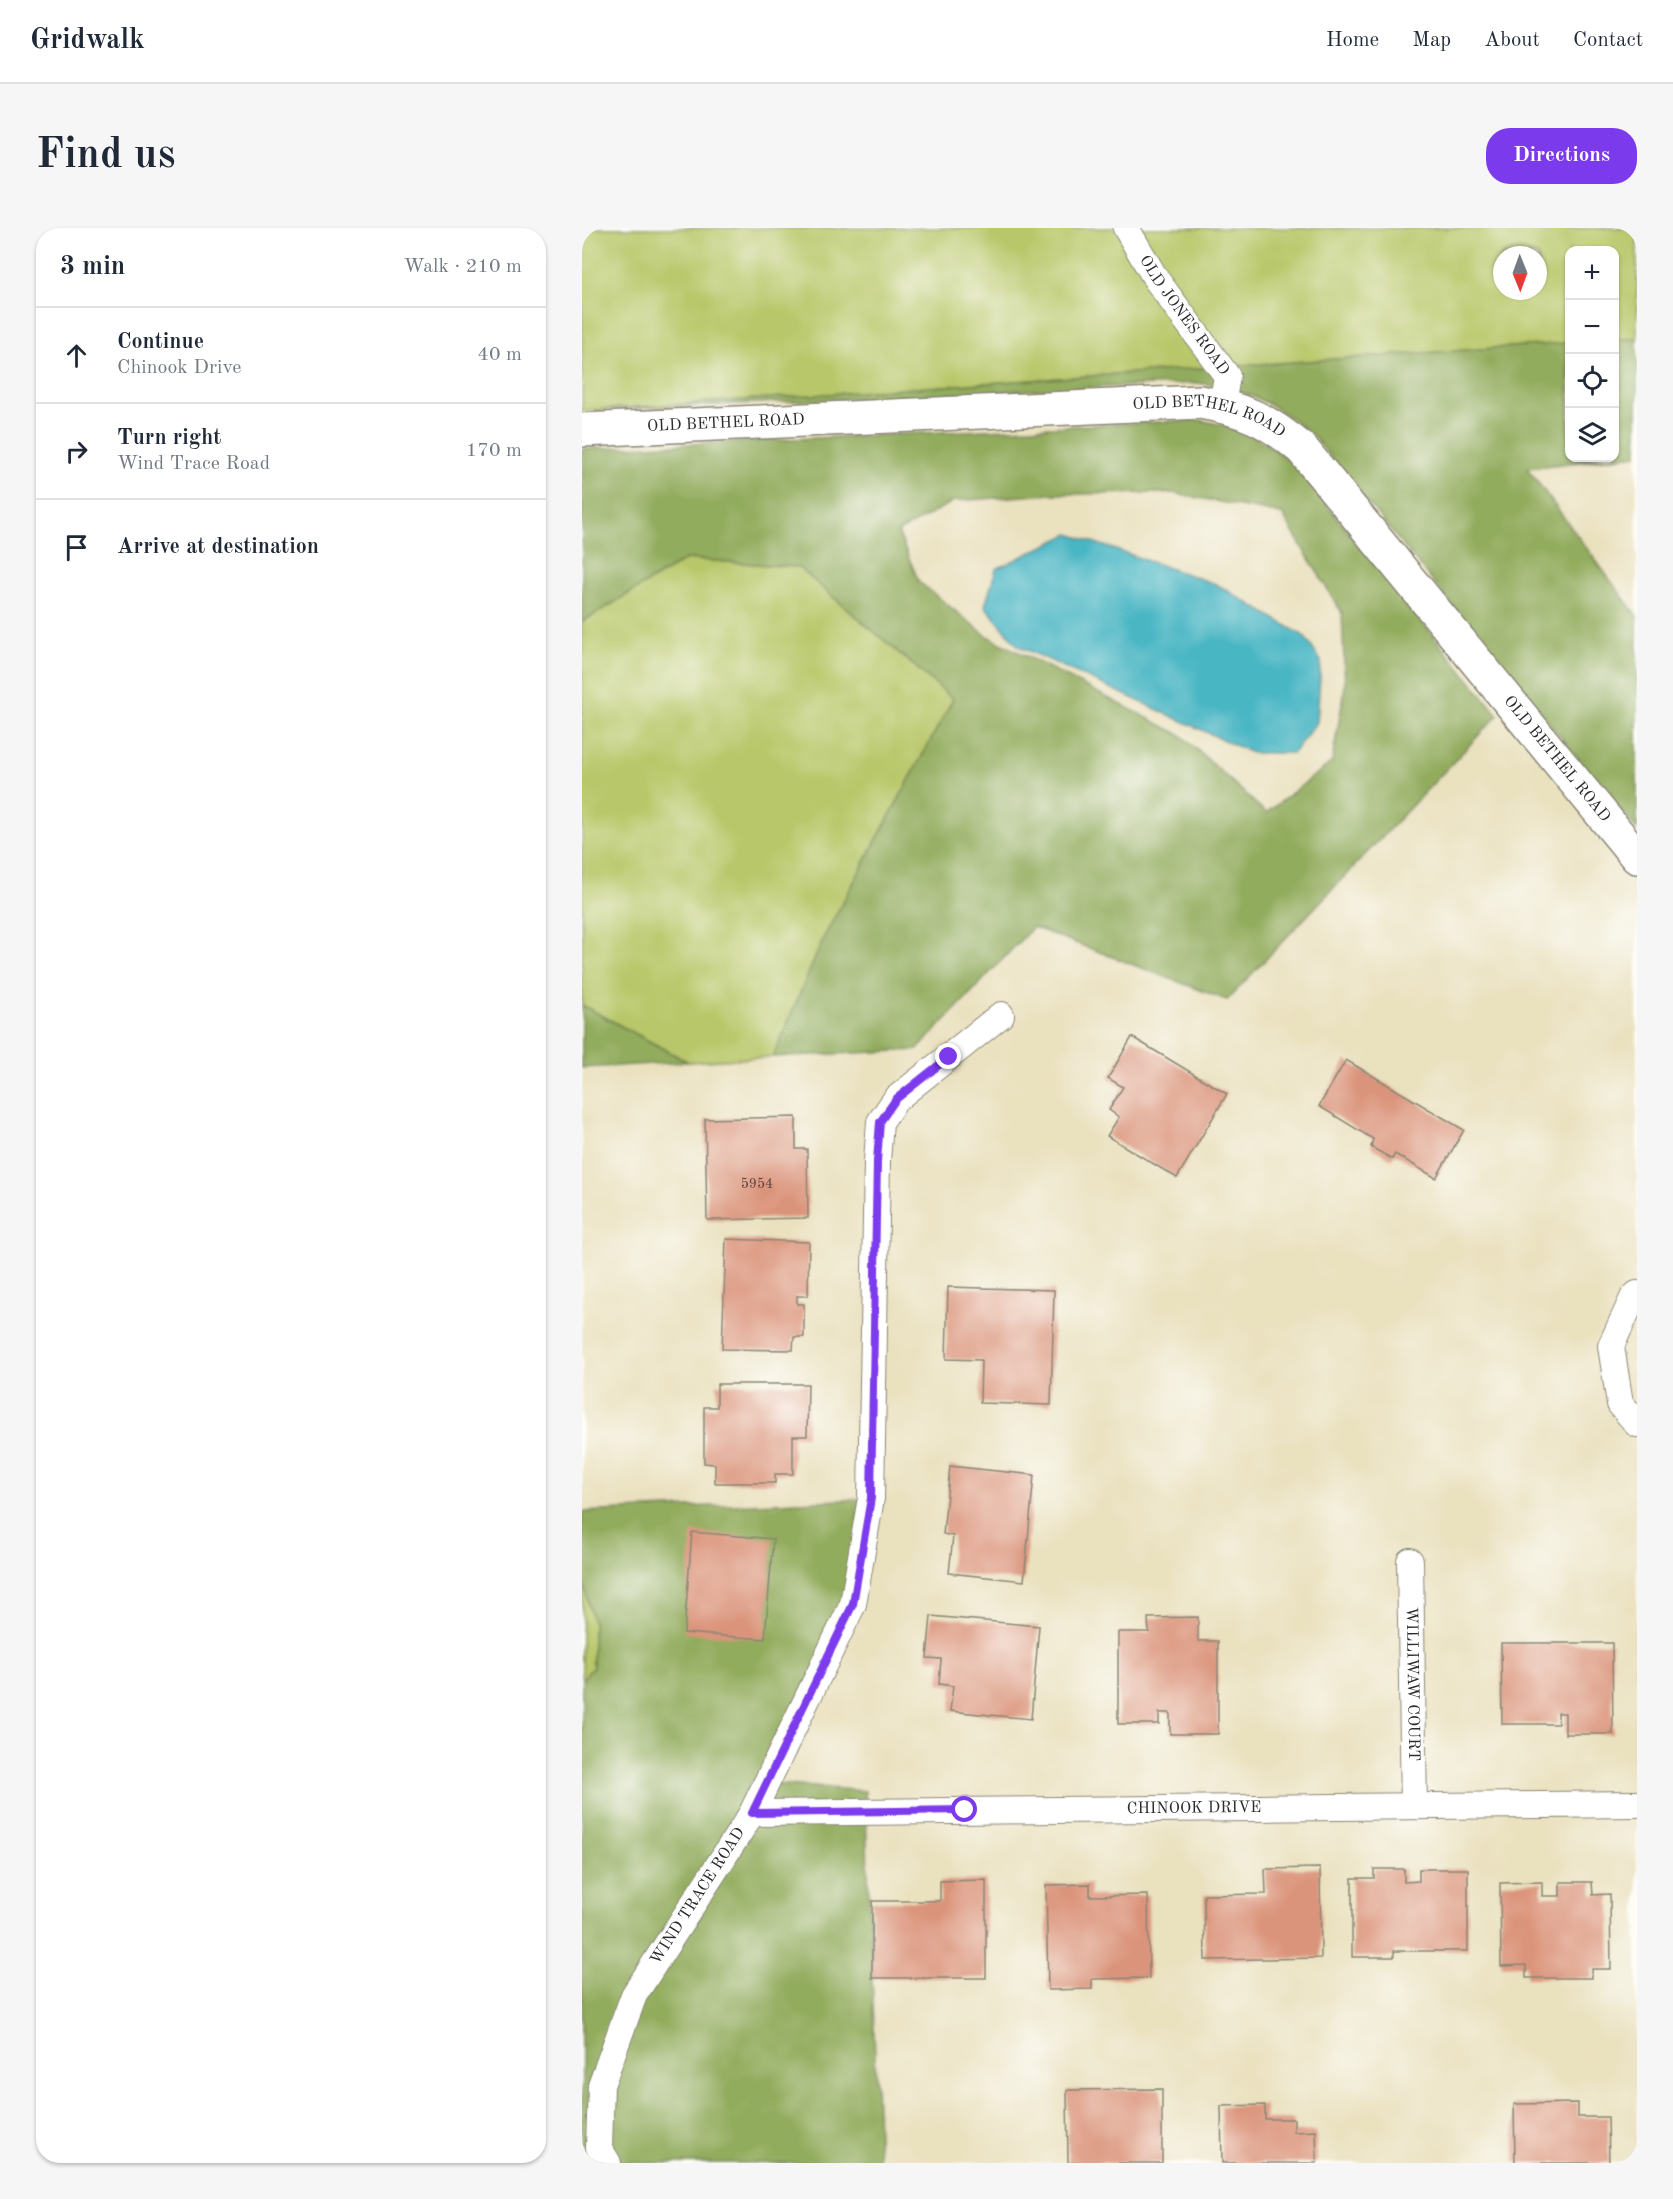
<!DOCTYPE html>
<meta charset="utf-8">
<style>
:root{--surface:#fff;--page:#f6f6f7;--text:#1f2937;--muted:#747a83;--line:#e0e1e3;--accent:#7c3aed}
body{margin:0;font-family:"Old Standard TT",serif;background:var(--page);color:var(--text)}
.controls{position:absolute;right:18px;top:18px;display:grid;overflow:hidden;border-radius:12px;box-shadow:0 2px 4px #0004}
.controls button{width:54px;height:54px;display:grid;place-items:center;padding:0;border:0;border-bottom:2px solid var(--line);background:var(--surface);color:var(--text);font:30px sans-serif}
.compass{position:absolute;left:911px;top:18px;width:54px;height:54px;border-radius:50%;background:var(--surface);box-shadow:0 2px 4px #0004;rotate:179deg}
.stop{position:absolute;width:18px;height:18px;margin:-14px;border:4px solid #7c3aed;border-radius:50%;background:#fff}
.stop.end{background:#7c3aed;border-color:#fff;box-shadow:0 2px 6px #0008}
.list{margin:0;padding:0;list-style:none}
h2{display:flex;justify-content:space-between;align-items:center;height:78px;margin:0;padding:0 24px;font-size:26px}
h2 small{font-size:20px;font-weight:400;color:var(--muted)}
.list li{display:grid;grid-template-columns:39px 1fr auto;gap:18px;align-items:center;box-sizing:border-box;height:96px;padding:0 24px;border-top:2px solid var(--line)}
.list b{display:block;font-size:22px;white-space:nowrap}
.list p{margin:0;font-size:20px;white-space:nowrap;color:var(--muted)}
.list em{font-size:20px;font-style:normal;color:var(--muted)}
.icon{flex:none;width:33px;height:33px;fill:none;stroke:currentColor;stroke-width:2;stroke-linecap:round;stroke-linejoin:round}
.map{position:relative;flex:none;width:1055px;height:1935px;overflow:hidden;border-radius:24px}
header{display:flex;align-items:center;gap:36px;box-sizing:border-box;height:84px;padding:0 30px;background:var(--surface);border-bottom:2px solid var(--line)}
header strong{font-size:28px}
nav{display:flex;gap:33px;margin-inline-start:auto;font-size:21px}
.intro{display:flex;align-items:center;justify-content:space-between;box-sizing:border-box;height:144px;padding:0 36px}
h1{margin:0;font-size:42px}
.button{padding:15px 27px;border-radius:24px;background:var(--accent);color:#fff;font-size:21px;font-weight:700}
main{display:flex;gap:36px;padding:0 36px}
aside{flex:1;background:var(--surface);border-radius:24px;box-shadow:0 2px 4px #0004}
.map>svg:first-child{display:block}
</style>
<header>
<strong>Gridwalk</strong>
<nav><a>Home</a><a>Map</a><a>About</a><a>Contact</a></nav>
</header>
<div class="intro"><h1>Find us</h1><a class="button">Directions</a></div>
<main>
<aside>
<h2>3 min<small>Walk · 210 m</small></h2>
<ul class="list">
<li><svg class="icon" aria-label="ahead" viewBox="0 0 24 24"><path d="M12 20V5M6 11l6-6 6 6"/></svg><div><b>Continue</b><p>Chinook Drive</p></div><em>40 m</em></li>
<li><svg class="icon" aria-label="right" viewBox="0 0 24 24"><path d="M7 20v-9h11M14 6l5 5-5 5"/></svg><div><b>Turn right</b><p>Wind Trace Road</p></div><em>170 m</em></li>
<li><svg class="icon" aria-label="arrive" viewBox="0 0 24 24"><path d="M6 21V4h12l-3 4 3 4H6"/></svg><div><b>Arrive at destination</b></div></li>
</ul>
</aside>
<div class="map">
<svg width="1055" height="1935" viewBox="0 0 1055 1935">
<rect width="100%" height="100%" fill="#fdfcf7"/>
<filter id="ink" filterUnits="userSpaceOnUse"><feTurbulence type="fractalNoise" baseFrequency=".0167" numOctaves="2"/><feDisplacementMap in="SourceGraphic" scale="12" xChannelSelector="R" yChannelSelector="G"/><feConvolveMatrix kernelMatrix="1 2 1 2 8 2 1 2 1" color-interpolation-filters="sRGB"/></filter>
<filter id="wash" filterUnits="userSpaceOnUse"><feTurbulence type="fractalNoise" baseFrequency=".008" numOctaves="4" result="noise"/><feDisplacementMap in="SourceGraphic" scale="24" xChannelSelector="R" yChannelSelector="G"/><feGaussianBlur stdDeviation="1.35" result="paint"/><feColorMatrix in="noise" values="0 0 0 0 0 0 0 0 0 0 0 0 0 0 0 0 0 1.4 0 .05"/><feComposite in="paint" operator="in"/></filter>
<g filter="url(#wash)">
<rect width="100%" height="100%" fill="#eae1bf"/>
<g fill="#b8c769" stroke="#72794a" stroke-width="1.5" fill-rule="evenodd">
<path d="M 0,0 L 1055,0 L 1055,110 L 1033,112 L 1032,22 L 987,22 L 987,115 L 0,183 ZM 920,27 L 956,27 L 956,63 L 920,63 Z"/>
<path d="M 104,331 L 216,339 L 371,471 L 242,709 L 191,829 L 106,834 L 0,777 L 0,394 Z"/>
<path d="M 0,1350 L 11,1394 L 11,1440 L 0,1451 Z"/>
</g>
<g fill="#92ac5d" stroke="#5e6c44" stroke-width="1.5" fill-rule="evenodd">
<path d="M 1055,110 L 1055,227 L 945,240 L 1055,388 L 1055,602 L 731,208 C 691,174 669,163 616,155 L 0,183 L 987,115 L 987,230 L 1032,230 L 1033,112 Z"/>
<path d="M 617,192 C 657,199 679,209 710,235 L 916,487 L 645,772 L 451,699 L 335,822 L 191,829 L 242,709 L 371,471 L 216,339 L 104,331 L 0,394 L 0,221 ZM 591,265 L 700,286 L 760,385 L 763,458 L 750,534 L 684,585 L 599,507 L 405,408 L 337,354 L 316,304 L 372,273 L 470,266 Z"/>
<path d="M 0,777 L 106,834 L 0,840 Z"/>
<path d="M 302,1270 L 192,1556 L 283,1563 L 297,1935 L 4,1935 L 4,1916 L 0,1916 L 0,1451 L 11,1439 L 11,1394 L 0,1350 L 0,1284 Z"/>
</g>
<path fill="#49b6c4" stroke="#3a7078" stroke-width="1.5" d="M 487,306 L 634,356 L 722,408 L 739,433 L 735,494 L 711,525 L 670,525 L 436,418 L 403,378 L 414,341 Z"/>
<g id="blocks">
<g fill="#db947c">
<path d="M 550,809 L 645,866 L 595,950 L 525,908 L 537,889 L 527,882 L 541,859 L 526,850 Z"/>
<path d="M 764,832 L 882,902 L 854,950 L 813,926 L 810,931 L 789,919 L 791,911 L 737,878 Z"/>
<path d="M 214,889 L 214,921 L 225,921 L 226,990 L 125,992 L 123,891 Z"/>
<path d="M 144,1011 L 227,1014 L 226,1068 L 215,1068 L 215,1076 L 222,1076 L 222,1109 L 212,1109 L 211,1122 L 140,1121 Z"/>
<path d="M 366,1059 L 472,1062 L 469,1177 L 398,1175 L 399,1132 L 364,1131 Z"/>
<path d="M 135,1156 L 226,1156 L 225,1208 L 211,1208 L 211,1246 L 193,1246 L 193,1255 L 133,1255 L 133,1236 L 122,1235 L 122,1179 L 135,1179 Z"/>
<path d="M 368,1238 L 452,1247 L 442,1353 L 367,1345 L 371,1308 L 361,1306 Z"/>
<path d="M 110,1304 L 191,1311 L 183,1411 L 102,1405 Z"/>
<path d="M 349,1388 L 457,1398 L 449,1491 L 368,1483 L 371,1458 L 357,1456 L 359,1431 L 345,1430 Z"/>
<path d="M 616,1389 L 616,1413 L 636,1413 L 636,1506 L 588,1506 L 588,1485 L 577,1485 L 577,1496 L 536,1496 L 536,1404 L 567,1404 L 566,1390 Z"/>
<path d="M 919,1415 L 1030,1415 L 1031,1506 L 983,1506 L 983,1485 L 976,1485 L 976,1496 L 920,1496 Z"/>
<path d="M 738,1640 L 739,1730 L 623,1732 L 622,1667 L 684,1666 L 683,1641 Z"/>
<path d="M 792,1641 L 822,1641 L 822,1654 L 837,1653 L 837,1641 L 886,1641 L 886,1723 L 812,1723 L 812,1729 L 770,1729 L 770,1650 L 792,1650 Z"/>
<path d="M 404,1652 L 404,1750 L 290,1750 L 290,1673 L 358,1673 L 358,1653 Z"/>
<path d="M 960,1654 L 960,1668 L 978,1668 L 978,1654 L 1010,1654 L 1011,1667 L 1028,1666 L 1029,1741 L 1010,1741 L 1010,1750 L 944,1750 L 944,1737 L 919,1738 L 918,1655 Z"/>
<path d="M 508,1656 L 508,1668 L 566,1667 L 567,1750 L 510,1751 L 510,1761 L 466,1762 L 464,1657 Z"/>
<path d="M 580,1861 L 580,1935 L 486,1935 L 485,1862 Z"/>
<path d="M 996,1875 L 996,1889 L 1026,1889 L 1027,1935 L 933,1935 L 932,1876 Z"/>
<path d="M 683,1877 L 683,1891 L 712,1891 L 712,1904 L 734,1903 L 735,1935 L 640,1935 L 639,1878 Z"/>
</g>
</g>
</g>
<g filter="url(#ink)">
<use href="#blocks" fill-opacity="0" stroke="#8a8675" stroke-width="1.5"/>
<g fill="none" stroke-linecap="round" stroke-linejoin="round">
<defs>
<g id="street">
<path id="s1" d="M 544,0 L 574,51 L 645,148 L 640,177"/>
<path d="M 1055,1066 L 1051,1070 L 1029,1118 L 1038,1176 L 1055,1196"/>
<path id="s2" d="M 828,1333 L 832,1578"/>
<path id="s3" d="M 170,1585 L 1055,1576"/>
<path id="s4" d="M 26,1935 L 17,1920 L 19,1857 L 52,1767 L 170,1585 L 271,1376 L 289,1270 L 295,933 L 298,894 L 314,871 L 419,787"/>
</g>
<g id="secondary">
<path id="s5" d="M 0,202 L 618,174 C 664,182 684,191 720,221 L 1055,629"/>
</g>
</defs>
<use href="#street" stroke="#8a8675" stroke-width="28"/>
<use href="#secondary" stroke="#8a8675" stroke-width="36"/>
<use href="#street" stroke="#fff" stroke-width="26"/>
<use href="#secondary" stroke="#fff" stroke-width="33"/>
</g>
</g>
<g fill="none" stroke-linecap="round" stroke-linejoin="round" filter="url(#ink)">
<path stroke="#7c3aed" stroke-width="8" d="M 367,829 L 314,871 L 298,894 L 295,933 L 289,1270 L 271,1376 L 170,1585 L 383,1582"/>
</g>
<g text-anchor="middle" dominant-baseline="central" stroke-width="4.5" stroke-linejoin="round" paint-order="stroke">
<g font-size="14" fill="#57453f">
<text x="175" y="956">5954</text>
</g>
<g font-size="16" fill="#2b2b2b" stroke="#fdfcf7">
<text stroke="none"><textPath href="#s1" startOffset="105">OLD JONES ROAD</textPath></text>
<text stroke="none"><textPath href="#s5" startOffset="630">OLD BETHEL ROAD</textPath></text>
<text stroke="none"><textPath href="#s5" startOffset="144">OLD BETHEL ROAD</textPath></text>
<text stroke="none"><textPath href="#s5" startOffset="1134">OLD BETHEL ROAD</textPath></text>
<text stroke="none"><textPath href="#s2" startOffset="123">WILLIWAW COURT</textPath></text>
<text stroke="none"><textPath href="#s3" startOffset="442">CHINOOK DRIVE</textPath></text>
<text stroke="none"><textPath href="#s4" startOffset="294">WIND TRACE ROAD</textPath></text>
</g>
</g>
</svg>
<div class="controls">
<button>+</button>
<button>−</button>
<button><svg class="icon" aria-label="locate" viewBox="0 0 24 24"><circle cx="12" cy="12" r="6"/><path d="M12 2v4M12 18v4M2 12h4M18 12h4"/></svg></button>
<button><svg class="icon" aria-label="layers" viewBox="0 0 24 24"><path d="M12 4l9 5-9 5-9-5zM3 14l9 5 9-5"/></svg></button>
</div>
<svg class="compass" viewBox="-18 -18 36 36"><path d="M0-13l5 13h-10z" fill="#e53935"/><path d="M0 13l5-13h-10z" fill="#747a83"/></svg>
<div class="stop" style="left:383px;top:1582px"></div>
<div class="stop end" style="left:367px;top:829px"></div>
</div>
</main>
